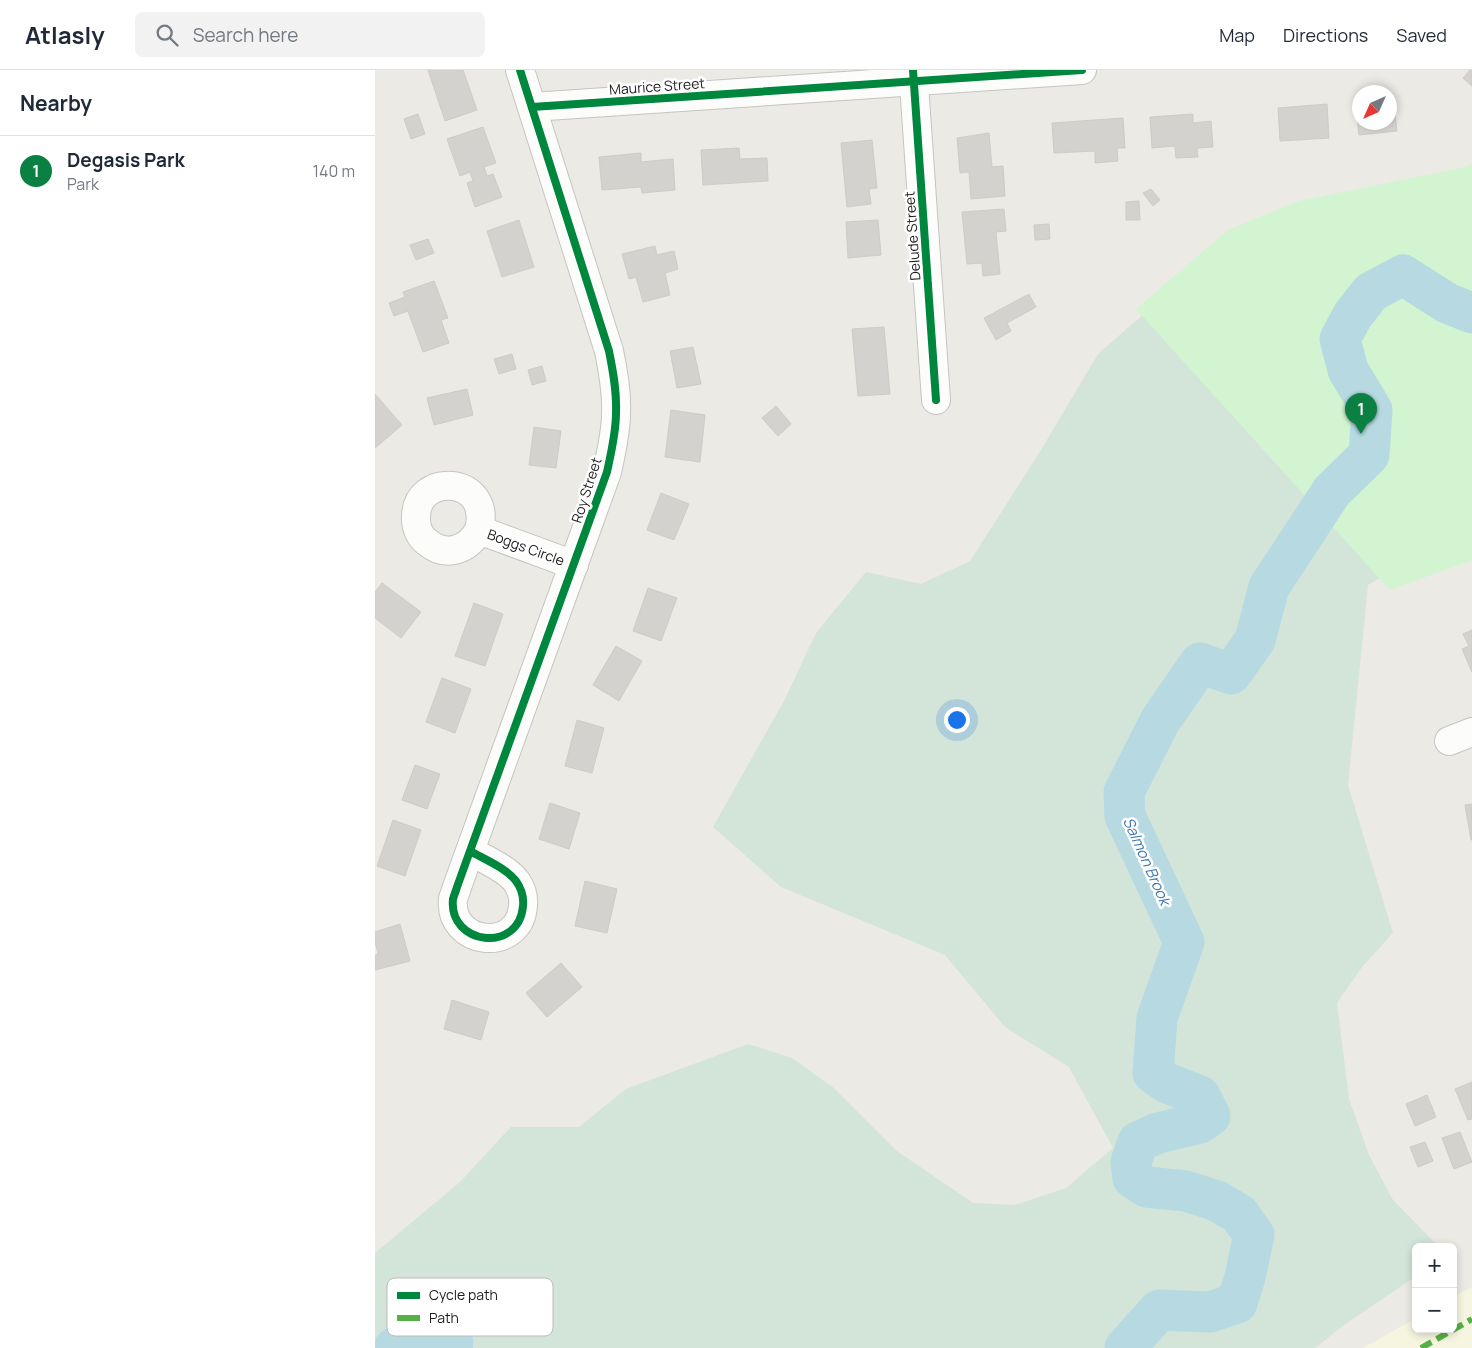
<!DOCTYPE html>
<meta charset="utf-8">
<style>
:root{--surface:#fff;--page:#f2f2f3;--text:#1f2937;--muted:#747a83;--line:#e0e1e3;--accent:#0b8043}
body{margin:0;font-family:Manrope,sans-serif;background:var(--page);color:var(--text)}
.controls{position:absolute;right:15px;bottom:15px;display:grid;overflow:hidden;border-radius:8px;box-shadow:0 2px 8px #0003}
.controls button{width:45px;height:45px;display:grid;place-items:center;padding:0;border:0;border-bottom:1px solid var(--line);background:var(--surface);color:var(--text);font:25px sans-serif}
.compass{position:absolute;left:977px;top:15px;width:45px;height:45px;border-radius:50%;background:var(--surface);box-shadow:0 2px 8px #0003;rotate:225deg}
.you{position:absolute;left:581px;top:649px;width:18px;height:18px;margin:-12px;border:4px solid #fff;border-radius:50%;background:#1a73e8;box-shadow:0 0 0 8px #1a73e833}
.badge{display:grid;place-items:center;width:32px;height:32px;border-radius:50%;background:var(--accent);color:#fff;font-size:16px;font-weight:700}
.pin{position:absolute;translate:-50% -41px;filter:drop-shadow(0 1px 2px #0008)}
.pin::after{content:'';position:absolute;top:26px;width:18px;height:15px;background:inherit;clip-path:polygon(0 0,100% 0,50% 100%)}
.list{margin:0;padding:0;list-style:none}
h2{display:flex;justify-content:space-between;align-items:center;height:65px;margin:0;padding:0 20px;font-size:21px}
h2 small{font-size:16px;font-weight:400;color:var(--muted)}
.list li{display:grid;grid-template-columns:32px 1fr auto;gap:15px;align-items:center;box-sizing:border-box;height:70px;padding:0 20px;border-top:1px solid var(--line)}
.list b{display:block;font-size:19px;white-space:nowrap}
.list p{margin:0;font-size:16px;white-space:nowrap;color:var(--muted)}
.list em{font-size:16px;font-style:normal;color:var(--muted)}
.icon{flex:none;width:28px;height:28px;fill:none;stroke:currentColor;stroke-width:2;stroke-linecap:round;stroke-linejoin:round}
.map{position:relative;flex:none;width:1097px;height:1278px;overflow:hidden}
header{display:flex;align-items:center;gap:30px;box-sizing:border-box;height:70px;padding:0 25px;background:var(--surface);border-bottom:1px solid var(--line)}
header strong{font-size:24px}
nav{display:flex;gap:28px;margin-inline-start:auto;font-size:18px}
.search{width:350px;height:45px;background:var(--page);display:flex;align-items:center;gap:12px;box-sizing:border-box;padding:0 18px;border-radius:8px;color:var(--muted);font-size:19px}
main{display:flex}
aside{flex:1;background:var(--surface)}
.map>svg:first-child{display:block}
</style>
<header>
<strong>Atlasly</strong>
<div class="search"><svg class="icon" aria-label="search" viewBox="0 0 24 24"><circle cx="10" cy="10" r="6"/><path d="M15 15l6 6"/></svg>Search here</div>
<nav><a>Map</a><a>Directions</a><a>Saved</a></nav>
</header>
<main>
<aside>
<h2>Nearby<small></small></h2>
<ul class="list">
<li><span class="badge">1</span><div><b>Degasis Park</b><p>Park</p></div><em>140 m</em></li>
</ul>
</aside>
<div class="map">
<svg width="1097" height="1278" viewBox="0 0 1097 1278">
<rect width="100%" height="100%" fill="#eceae5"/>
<path fill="#f6f5e0" d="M 1097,1217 L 1097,1278 L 988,1278 L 1041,1248 L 1041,1259 L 1078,1259 L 1078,1227 Z"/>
<path fill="#d3e4d9" d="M 779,235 L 1097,455 L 993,515 L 973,715 L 1018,863 L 987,897 L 962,933 L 974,1029 L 994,1085 L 1018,1130 L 1064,1177 L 1041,1177 L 1041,1206 L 969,1255 L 940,1278 L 0,1278 L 0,1183 L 85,1112 L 136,1057 L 204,1057 L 251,1019 L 373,974 L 417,988 L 459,1018 L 522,1081 L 598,1133 L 640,1135 L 691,1118 L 738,1078 L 694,997 L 630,957 L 570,885 L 406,817 L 338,757 L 410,629 L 441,563 L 491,502 L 546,514 L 595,491 L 666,380 L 723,284 Z"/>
<path fill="#d2f4d0" d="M 1097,93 L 1097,490 L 1015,520 L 761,239 L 853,160 L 923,131 L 1091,97 Z"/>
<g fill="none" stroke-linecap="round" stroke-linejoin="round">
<g stroke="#b7dae2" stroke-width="41">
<path d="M 19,1278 L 37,1265 L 64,1255 L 78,1273 L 75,1278"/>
<path d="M 750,1278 L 784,1240 L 835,1242 L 862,1233 L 870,1207 L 879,1165 L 864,1144 L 842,1131 L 811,1121 L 771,1117 L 758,1108 L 756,1092 L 763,1072 L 783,1063 L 825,1053 L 835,1046 L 825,1026 L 792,1013 L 778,1003 L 782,948 L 809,872 L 750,746 L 749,722 L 785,651 L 825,593 L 856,604 L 880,570 L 894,517 L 957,421 L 994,385 L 997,340 L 973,300 L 965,269 L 978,245 L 996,222 L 1028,205 L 1072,233 L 1097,243"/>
</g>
</g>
<g fill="#d4d2ce" stroke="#cfcbc7">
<path d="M 53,0 L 88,0 L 102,40 L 70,51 Z"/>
<path d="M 1095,0 L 1097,0 L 1097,16 L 1088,8 Z"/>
<path d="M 1018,27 L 1022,61 L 984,65 L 980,31 L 984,31 L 984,52 L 1014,52 L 1014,28 Z"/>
<path d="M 952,34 L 954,68 L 905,71 L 903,38 Z"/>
<path d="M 43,44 L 50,64 L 36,69 L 29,49 Z"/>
<path d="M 818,44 L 818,53 L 836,51 L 838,77 L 822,78 L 823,87 L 801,88 L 800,76 L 777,78 L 775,47 Z"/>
<path d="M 748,48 L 750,78 L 742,78 L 743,91 L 720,93 L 720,81 L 679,83 L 677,53 Z"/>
<path d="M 108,57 L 121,93 L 109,97 L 112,106 L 118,104 L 127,127 L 100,137 L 92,113 L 98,111 L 95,102 L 85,106 L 72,69 Z"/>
<path d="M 614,63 L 617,97 L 628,96 L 630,126 L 596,129 L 594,102 L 585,103 L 582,68 Z"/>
<path d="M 497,70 L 502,118 L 494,119 L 496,134 L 472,137 L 466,73 Z"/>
<path d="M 364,78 L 365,89 L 392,88 L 393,111 L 328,115 L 326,80 Z"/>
<path d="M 266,83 L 266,92 L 298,89 L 300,120 L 267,123 L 266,117 L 227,120 L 224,87 Z"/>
<path d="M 776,119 L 785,130 L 778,136 L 768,123 Z"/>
<path d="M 764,131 L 765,150 L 751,150 L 751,132 Z"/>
<path d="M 629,139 L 631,161 L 621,162 L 625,204 L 608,206 L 607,193 L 592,194 L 587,142 Z"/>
<path d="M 144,150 L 159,197 L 127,207 L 112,161 Z"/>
<path d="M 503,150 L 506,185 L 473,188 L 471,152 Z"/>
<path d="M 674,154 L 675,169 L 660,170 L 659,155 Z"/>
<path d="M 53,169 L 59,183 L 41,190 L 35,175 Z"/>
<path d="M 280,176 L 282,185 L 299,181 L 303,199 L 290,203 L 295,225 L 268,232 L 261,207 L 254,209 L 247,184 Z"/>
<path d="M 59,211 L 73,248 L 66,250 L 74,273 L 48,282 L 33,241 L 19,246 L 14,233 L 30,227 L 28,222 Z"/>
<path d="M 654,224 L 661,237 L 632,253 L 636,261 L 621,270 L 609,248 Z"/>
<path d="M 509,257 L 515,324 L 483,326 L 477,259 Z"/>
<path d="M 318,277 L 326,314 L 302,318 L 295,281 Z"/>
<path d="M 137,284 L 141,299 L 124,304 L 119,289 Z"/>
<path d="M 167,296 L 171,311 L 157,315 L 153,300 Z"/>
<path d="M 92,319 L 98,345 L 59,355 L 52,328 Z"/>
<path d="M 0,324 L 27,355 L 0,378 Z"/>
<path d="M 401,336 L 416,354 L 403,366 L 387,348 Z"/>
<path d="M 296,340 L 330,345 L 325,392 L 290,387 Z"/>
<path d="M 159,357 L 186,361 L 181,398 L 154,395 Z"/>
<path d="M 286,423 L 314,434 L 299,470 L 272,460 Z"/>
<path d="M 7,513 L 46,542 L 26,568 L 0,548 L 0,522 Z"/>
<path d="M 273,518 L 302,528 L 286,571 L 258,561 Z"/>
<path d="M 99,533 L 128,544 L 110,596 L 80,586 Z"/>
<path d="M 1097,560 L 1097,602 L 1087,579 L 1094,576 L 1088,564 Z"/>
<path d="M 241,576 L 267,591 L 244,631 L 218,615 Z"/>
<path d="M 67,608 L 96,619 L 80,663 L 51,652 Z"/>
<path d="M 202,650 L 229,658 L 217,703 L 190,696 Z"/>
<path d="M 40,695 L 65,704 L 52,739 L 27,730 Z"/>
<path d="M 175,733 L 205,743 L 194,779 L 164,769 Z"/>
<path d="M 1097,734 L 1097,770 L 1096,770 L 1090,735 Z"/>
<path d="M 18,750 L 46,760 L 30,806 L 2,796 Z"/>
<path d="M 210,811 L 242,819 L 232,863 L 200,856 Z"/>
<path d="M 25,854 L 35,891 L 0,900 L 0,885 L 3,884 L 0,871 L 0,862 Z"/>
<path d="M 186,893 L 207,917 L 172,947 L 151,923 Z"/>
<path d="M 77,930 L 114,942 L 106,970 L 69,959 Z"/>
<path d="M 1097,1012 L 1097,1049 L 1093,1050 L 1080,1019 Z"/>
<path d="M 1052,1025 L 1061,1047 L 1040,1056 L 1031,1034 Z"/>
<path d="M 1085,1062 L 1097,1092 L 1079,1099 L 1067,1068 Z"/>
<path d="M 1050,1072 L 1058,1091 L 1043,1097 L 1035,1077 Z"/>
</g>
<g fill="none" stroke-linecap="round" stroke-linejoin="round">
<defs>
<g id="minor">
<path d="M 538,0 L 561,330"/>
<path d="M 157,37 L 707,0"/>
<path d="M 104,460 C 118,405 39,401 41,449 C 41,458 45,467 52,472 C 71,488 93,480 104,460 L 199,495"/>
<path d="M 1074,671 L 1097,662"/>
<path d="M 95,781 C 109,789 131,798 141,811 C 146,818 149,827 148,836 C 144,884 73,875 78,829 C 79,825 81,821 82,817 L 232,402 C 236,383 241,363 241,343 C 242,322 238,301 234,281 L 145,0"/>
</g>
</defs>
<use href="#minor" stroke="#c4c4c1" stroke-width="30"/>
<use href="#minor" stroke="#fcfcfb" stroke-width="28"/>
<path stroke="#55b145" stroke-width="6" stroke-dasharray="12 6" stroke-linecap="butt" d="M 1046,1278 L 1097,1249"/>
<defs>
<g id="cycleway">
<path d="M 538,0 L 561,330"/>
<path d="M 157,37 L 707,0"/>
<path d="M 95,781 C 109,789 131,798 141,811 C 146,818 149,827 148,836 C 144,884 73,875 78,829 C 79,825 81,821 82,817 L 232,402 C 236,383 241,363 241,343 C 242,322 238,301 234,281 L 145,0"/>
</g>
</defs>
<use href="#cycleway" stroke="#fff" stroke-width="11"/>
<use href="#cycleway" stroke="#00873e" stroke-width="8"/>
</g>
<g text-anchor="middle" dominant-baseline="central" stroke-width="5" stroke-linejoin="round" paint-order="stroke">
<g font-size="14" fill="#1d1d1d" stroke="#fff">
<text transform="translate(282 16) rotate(-4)">Maurice Street</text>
<text transform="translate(537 166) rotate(-94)">Delude Street</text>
<text transform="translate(211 420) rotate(-72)">Roy Street</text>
<text transform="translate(151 477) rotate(20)">Boggs Circle</text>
</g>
<g font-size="15" font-style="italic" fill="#4079ab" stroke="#fff">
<text transform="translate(772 791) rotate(66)">Salmon Brook</text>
</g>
</g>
<rect x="12" y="1208" width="166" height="58" rx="8" fill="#fff" stroke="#bbb" stroke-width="1"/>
<rect x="22" y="1222" width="23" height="7" fill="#00873e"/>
<rect x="22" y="1245" width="23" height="6" fill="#55b145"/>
<g font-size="14" fill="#1d1d1d">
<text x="54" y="1230">Cycle path</text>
<text x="54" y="1253">Path</text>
</g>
</svg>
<div class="controls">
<button>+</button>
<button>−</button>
</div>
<svg class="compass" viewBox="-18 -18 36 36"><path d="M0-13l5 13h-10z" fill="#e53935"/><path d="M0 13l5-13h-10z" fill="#747a83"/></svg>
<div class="you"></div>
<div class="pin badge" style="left:986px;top:364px">1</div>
</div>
</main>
